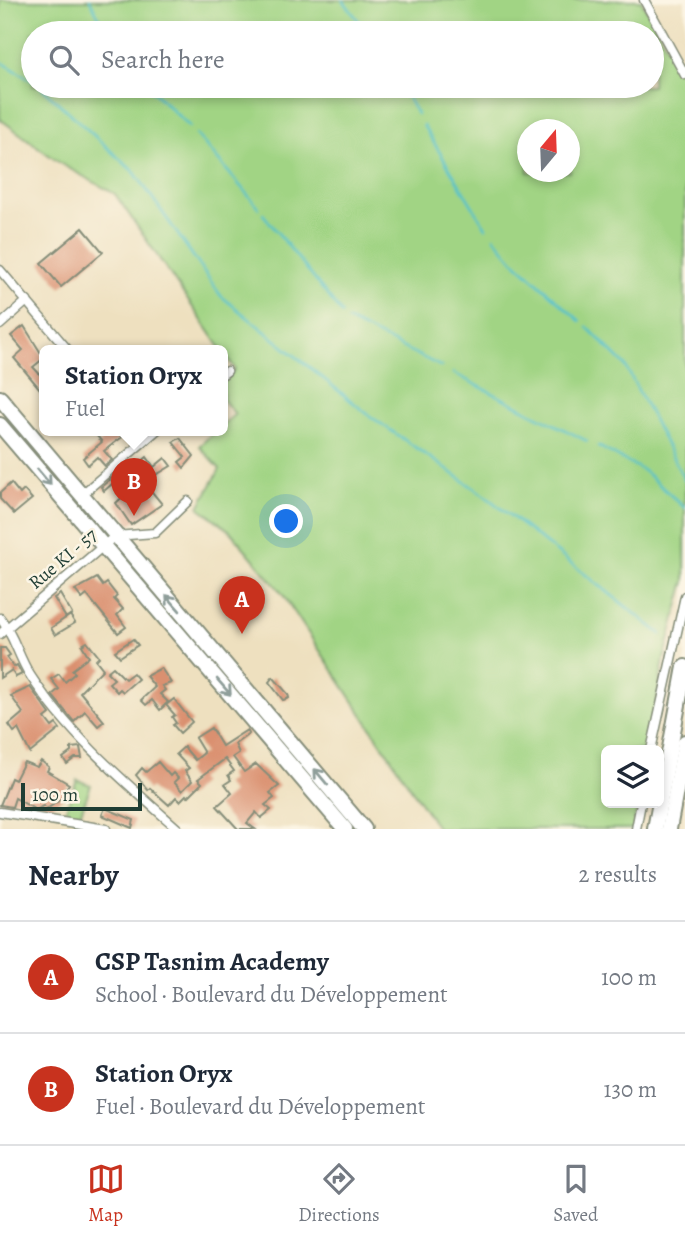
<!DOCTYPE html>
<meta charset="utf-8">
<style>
:root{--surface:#fff;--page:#f2f2f3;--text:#1f2937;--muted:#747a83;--line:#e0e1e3;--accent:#c8321e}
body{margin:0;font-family:Alegreya,serif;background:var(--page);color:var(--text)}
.controls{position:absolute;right:21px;bottom:21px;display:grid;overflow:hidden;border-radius:10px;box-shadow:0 4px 10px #0003}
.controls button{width:63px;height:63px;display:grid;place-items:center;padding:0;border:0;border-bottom:2px solid var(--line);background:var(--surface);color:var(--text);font:35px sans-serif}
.compass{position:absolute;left:517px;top:119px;width:63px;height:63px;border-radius:50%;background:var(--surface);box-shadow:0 4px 10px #0003;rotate:19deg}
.scale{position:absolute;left:21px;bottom:18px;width:121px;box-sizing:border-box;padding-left:7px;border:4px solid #1f3d34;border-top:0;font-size:19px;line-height:24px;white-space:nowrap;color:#1f3d34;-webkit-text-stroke:5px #fcf5e5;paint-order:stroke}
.you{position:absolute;left:287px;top:522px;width:24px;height:24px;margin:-18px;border:5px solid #fff;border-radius:50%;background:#1a73e8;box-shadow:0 0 0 10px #1a73e833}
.badge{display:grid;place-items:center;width:46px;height:46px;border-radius:50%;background:var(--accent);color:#fff;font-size:23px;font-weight:700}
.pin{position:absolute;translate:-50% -58px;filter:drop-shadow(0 2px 4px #0008)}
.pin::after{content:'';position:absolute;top:37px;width:24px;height:21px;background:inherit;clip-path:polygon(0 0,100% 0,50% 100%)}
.popup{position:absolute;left:39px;top:345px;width:189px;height:91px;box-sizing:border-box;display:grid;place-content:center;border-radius:10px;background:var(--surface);filter:drop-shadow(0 2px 5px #0005);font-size:23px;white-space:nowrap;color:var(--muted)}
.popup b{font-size:26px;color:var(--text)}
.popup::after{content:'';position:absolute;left:50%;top:100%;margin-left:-14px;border:14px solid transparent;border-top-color:var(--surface)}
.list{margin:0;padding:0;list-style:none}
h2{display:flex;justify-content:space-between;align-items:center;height:91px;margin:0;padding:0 28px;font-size:30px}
h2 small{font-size:23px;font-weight:400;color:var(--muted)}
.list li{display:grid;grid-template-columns:46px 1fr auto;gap:21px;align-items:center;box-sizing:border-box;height:112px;padding:0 28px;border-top:2px solid var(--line)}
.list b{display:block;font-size:26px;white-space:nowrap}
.list p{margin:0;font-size:23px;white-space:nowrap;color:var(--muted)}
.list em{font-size:23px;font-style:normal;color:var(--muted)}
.icon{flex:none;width:38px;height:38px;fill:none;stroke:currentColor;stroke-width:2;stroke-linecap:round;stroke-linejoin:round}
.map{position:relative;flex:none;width:685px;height:829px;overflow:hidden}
.search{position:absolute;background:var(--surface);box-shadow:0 4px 10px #0003;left:21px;right:21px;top:21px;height:77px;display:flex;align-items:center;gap:18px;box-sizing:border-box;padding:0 24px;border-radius:38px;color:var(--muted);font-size:26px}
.sheet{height:315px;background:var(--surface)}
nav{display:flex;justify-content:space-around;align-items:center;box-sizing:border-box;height:98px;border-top:2px solid var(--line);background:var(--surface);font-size:19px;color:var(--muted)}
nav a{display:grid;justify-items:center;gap:4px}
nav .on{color:var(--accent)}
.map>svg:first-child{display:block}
</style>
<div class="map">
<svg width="685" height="829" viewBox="0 0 685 829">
<rect width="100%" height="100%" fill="#fcf5e5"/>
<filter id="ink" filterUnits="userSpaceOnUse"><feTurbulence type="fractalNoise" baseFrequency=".0143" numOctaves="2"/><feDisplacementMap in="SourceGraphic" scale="14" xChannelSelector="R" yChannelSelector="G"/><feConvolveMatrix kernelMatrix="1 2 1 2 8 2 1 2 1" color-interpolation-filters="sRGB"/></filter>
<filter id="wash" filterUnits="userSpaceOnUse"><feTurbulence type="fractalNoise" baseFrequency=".00686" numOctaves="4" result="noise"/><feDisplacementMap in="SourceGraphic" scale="28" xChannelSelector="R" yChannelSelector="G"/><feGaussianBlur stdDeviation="1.57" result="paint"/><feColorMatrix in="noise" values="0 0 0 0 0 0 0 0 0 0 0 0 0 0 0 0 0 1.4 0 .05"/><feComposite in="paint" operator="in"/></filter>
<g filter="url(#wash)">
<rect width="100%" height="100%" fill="#eee0bf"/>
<g fill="#a1d484" stroke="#60885c" stroke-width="2" fill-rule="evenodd">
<path d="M 0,0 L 641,0 L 685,80 L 685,581 L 664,659 L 648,750 L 606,750 L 606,803 L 638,803 L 633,829 L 438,829 L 281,592 L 230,531 L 199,507 L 220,469 L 199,446 L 217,430 L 223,430 L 223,425 L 235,414 L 223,400 L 223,384 L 235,369 L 115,194 L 61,164 L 0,119 ZM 33,33 L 652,33 L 652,86 L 33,86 ZM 528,130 L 570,130 L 570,172 L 528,172 Z"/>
<path d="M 77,780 L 91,785 L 78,820 L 64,814 Z"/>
</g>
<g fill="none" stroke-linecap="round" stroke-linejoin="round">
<g stroke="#53c1ca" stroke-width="2.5">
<path d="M 90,0 L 107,33"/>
<path d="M 343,0 L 361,24"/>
<path d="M 0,61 L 33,81"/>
<path d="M 40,86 L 135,173 L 221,296 L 370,416 L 484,495 L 661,634"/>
<path d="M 147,86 L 190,127"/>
<path d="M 401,86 L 417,114"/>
<path d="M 423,125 L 486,228"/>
<path d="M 196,134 L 259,208"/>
<path d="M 263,214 L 342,314"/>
<path d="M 494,237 L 516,263 L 580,321"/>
<path d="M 347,320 L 442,367"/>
<path d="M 587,327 L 625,365 L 685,481"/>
<path d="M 453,373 L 587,441"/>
<path d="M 598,446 L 644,471 L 685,508"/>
</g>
</g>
<g id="blocks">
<g fill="#da9070">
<path d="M 83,228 L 103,252 L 61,287 L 41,263 Z"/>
<path d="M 24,326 L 44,358 L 33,367 L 45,380 L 45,395 L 14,358 L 23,350 L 11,336 Z"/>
<path d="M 92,430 L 116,430 L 122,437 L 104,451 L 112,460 L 105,466 L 97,457 L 88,465 L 83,458 L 102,442 Z"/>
<path d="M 180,438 L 194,456 L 184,468 L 179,462 L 185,457 L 173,442 Z"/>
<path d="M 147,457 L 154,467 L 165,458 L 171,466 L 156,475 L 153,472 L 143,481 L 162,504 L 131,525 L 116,503 L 126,494 L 112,484 L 104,491 L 101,487 L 114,476 L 125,485 L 138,473 L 134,468 Z"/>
<path d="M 11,483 L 20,494 L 24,490 L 32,499 L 14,514 L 0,499 L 0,493 Z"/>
<path d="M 97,578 L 103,586 L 107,583 L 117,596 L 114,599 L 123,609 L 117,615 L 126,627 L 118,633 L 87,595 L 82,599 L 75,590 Z"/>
<path d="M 60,594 L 72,614 L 66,618 L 54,598 Z"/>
<path d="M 70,615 L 75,623 L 55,635 L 51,628 Z"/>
<path d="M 133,639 L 138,645 L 120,657 L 115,651 Z"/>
<path d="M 87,642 L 99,657 L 96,660 L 103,669 L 80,692 L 104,721 L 98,726 L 85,711 L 74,722 L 52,695 L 59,689 L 51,679 L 59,674 L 65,682 L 75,673 L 72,670 L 89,657 L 82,645 Z"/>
<path d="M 0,648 L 5,648 L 10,655 L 7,657 L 14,667 L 17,665 L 22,674 L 16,677 L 12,670 L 0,678 Z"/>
<path d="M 113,667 L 125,679 L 133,673 L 138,679 L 123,692 L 120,689 L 117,692 L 109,683 L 114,679 L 107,672 Z"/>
<path d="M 161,668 L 171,683 L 162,686 L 165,690 L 160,694 L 168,702 L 160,710 L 152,700 L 146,705 L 141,700 L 155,687 L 146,676 Z"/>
<path d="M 273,677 L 288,694 L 289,698 L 283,700 L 269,682 Z"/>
<path d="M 30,687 L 50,714 L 45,718 L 52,727 L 56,724 L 60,729 L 30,753 L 18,729 L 14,732 L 9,725 L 23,713 L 11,696 Z"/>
<path d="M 174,699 L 192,722 L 180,733 L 173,725 L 176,723 L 172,717 L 175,715 L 166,705 Z"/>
<path d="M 211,728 L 222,746 L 247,730 L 249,734 L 235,744 L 239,753 L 233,757 L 244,772 L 256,764 L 279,786 L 270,793 L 274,798 L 265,805 L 271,810 L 261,818 L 256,812 L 247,823 L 255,829 L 238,829 L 217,806 L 232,793 L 225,784 L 231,780 L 228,775 L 234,771 L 225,759 L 198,779 L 202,783 L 188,797 L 186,795 L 180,801 L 176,797 L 169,805 L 150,788 L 148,790 L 136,775 L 142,768 L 146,772 L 158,762 L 170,776 L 173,773 L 178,778 L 174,782 L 182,791 L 192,781 L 185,771 L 189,768 L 176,754 L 184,747 L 195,760 L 204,753 L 195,738 Z"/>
<path d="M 80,747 L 82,758 L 75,758 L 67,764 L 63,758 L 71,752 L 71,748 Z"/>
<path d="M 41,761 L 49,767 L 47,771 L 69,784 L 63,793 L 65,796 L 47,809 L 43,806 L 36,810 L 15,798 L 12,807 L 0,805 L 11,778 L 15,780 L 24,762 L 37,767 Z"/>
<path d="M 105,808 L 134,820 L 132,828 L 102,815 Z"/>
</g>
</g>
</g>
<g filter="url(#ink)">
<use href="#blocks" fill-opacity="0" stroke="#868e7a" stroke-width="2"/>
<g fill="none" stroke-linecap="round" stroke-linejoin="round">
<defs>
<g id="street">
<path d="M 644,0 L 685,75"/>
<path d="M 0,270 L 68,350"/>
<path d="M 0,325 L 27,301"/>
<path d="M 223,374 L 227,371"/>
<path d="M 135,430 L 144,441"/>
<path d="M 80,496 L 157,430"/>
<path d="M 0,618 C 14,635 18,656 30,675 C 68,734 126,783 178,829"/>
<path d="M 0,634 L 115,536 L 155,533 L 188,501"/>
<path d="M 651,750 L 685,596"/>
<path d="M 0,812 L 106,829"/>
<path d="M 636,829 L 641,803"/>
</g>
<g id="highway">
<path d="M 0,398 L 364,829"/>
<path d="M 0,425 L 345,829"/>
<path d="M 655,829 L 685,667"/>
<path d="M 669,829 L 685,742"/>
</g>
</defs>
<use href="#street" stroke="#868e7a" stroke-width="11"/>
<use href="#highway" stroke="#868e7a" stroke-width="18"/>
<use href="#street" stroke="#fff" stroke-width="8"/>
<use href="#highway" stroke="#fff" stroke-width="14"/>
</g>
<defs><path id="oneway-shaft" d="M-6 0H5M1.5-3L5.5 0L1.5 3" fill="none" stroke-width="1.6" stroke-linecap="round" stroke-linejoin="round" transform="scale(1.75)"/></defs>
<g stroke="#8f9e9a">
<use href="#oneway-shaft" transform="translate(44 477) rotate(50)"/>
<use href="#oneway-shaft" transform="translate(173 603) rotate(-131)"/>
<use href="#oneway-shaft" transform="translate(224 687) rotate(49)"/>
<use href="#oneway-shaft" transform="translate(321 777) rotate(-130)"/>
</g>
</g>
<g text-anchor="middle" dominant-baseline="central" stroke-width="5" stroke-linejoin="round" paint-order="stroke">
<g font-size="19" fill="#1f3d34" stroke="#fcf5e5">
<text transform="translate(63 559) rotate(-40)">Rue KI - 57</text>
</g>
</g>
</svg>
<div class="controls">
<button><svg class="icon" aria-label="layers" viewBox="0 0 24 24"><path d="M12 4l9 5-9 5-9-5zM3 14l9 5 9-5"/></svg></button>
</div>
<svg class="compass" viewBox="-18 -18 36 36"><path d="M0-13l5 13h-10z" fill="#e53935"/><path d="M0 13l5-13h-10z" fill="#747a83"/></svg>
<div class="scale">100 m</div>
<div class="you"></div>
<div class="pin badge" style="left:242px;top:634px">A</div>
<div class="pin badge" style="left:134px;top:516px">B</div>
<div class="popup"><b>Station Oryx</b>Fuel</div>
<div class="search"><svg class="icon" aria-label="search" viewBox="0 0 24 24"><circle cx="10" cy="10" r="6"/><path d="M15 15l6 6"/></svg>Search here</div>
</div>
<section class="sheet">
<h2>Nearby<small>2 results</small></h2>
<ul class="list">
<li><span class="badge">A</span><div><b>CSP Tasnim Academy</b><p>School · Boulevard du Développement</p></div><em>100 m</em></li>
<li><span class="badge">B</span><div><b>Station Oryx</b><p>Fuel · Boulevard du Développement</p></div><em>130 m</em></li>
</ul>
</section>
<nav>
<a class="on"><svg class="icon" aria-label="map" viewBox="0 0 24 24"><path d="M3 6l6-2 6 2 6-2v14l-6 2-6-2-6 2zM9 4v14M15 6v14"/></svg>Map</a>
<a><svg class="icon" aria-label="directions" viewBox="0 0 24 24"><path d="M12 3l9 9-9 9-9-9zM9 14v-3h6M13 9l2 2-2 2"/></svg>Directions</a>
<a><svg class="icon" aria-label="saved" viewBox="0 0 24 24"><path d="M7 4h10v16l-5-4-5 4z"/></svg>Saved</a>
</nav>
